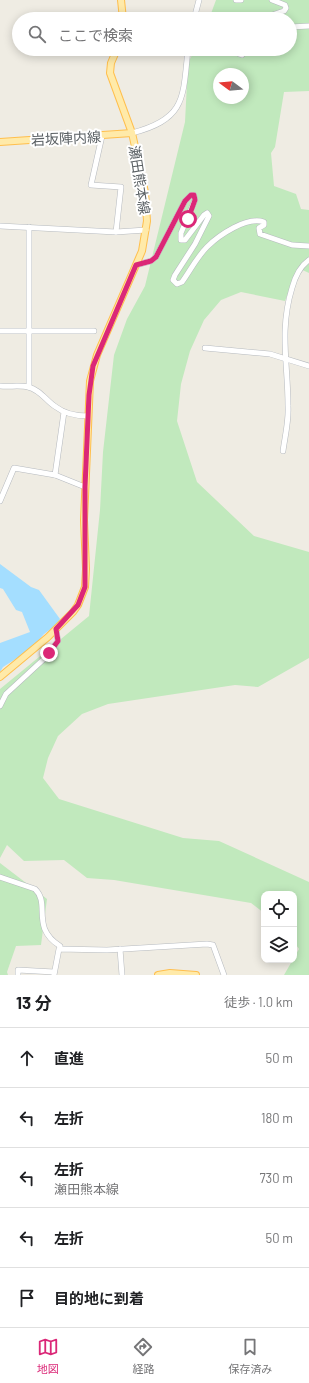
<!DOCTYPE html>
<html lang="ja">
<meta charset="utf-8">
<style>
:root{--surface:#fff;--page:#f2f2f2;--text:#202124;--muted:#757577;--line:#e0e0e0;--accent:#db2777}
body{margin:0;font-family:Barlow,"Noto Sans JP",sans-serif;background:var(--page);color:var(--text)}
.controls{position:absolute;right:12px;bottom:12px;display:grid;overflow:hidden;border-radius:8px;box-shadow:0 2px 10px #0003}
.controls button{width:36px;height:36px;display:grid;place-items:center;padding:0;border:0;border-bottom:1px solid var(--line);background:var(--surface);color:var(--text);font:20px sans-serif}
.compass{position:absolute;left:213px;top:68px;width:36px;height:36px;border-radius:50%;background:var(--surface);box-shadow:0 2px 10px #0003;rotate:286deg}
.stop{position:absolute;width:12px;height:12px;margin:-9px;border:3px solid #db2777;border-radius:50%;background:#fff}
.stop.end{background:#db2777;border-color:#fff;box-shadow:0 1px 4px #0008}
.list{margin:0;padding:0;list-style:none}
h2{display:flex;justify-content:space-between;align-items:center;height:52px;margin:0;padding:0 16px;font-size:17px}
h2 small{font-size:13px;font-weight:400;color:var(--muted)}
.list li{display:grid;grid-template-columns:26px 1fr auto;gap:12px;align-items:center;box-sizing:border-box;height:60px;padding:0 16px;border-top:1px solid var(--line)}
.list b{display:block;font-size:15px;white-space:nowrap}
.list p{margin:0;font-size:13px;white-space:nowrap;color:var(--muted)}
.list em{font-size:13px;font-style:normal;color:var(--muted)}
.icon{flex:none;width:22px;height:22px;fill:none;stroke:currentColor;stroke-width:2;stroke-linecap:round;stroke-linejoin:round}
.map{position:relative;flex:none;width:309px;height:975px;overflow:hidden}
.search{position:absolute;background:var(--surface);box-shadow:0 2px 10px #0003;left:12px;right:12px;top:12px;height:44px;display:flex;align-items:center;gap:10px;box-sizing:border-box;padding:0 14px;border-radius:22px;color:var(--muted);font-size:15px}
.sheet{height:352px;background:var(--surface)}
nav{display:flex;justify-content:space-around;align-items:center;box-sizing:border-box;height:56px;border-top:1px solid var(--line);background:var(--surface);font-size:11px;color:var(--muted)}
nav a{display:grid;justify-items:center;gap:2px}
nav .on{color:var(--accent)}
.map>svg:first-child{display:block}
</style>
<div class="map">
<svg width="309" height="975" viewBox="0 0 309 975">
<rect width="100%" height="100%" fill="#efece3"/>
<g fill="#c1e9bd" fill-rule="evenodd">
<path d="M 216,0 L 309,0 L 309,91 L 284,92 L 275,147 L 271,153 L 274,186 L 296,194 L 301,209 L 309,210 L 309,273 L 298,268 L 285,301 L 241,292 L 221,300 L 204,320 L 190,351 L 181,384 L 177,421 L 197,482 L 254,536 L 309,552 L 309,658 L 258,687 L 235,685 L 108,704 L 82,714 L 58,736 L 48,758 L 43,778 L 59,799 L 183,838 L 219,841 L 309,882 L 309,975 L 284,975 L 299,949 L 294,942 L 294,894 L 264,894 L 264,913 L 251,903 L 114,880 L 87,878 L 64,860 L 24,861 L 7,845 L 0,858 L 0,689 L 89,616 L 100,510 L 103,452 L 114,355 L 127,319 L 145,286 L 185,122 L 188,63 L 195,49 L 290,49 L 290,19 L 209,19 ZM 219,74 L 243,74 L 243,98 L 219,98 Z"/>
<path d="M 0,863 L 47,899 L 41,945 L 16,946 L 7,972 L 8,975 L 0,975 Z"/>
</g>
<path fill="#a4deff" d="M 0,564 L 31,587 L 39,590 L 60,619 L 56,625 L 44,634 L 30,650 L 3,667 L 0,672 L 0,643 L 30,632 L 22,612 L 16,610 L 3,589 L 0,588 Z"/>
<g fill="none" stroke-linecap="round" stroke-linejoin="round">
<defs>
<g id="minor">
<path d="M 236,0 L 241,0"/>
<path d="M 194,19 L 199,0"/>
<path d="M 260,19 L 284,11 L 286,8 L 285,5 L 272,0"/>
<path d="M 290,27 L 309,26"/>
<path d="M 239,49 L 239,54 L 242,55 L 247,49"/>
<path d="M 132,133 C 186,119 183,98 188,49"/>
<path d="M 102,136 L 91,185 L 121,187 L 116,232"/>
<path d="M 0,226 L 116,232 L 146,230"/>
<path d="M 29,227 L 29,387"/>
<path d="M 136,265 L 151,261 L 156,257 L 185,201 L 191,195 L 194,195 L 195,200 L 181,233 L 181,240 L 185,240 L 204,215 L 207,213 L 209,216 L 195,244 L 175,275 L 173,280 L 177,284 L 182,282 C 190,271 197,257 207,247 C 219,235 247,216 264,222 L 264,225 L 259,228 L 260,234 L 292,245 L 309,246"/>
<path d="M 0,331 L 94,331"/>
<path d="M 205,348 L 270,354 L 309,366"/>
<path d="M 0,386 C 9,387 20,385 28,387 C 41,390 46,401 56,407 C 65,414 77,416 88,416"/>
<path d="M 283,451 C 285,436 289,421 288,406 C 288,363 279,331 292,288 C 295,277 299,267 309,260"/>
<path d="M 55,475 L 64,412"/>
<path d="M 0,501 L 14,468 L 55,475 L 85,487"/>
<path d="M 0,706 L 6,694 L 45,658 L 58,641 L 56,629"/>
<path d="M 0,877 L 35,889 C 51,904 30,927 60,946"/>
<path d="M 120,949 L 122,975"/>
<path d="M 18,975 L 18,970 L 54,972"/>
<path d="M 54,975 L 59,949 L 107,950 L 207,944 L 213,945 L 224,975"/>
</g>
<g id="major">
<path d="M 121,0 L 123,19"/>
<path d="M 0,142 L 132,133"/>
<path d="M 0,677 L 48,637 L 73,612 L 78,605 L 85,587 L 86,569 L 84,520 L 90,381 L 97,355 L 142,251 L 147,221 L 145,192 L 132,133 L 110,73 L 111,63 L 117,49"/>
<path d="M 158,975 L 170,973 L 196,975"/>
</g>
</defs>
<use href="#minor" stroke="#b6babf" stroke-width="6"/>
<use href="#major" stroke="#ffbf4d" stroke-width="8"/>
<use href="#minor" stroke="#fff" stroke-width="5"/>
<use href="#major" stroke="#ffeaa9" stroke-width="6"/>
</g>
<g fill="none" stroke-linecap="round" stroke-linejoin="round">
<path stroke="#db2777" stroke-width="5" d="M 49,653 L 58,641 L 56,629 L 78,605 L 85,587 L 85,487 L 89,395 L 93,366 L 136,265 L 151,261 L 156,257 L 185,201 L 191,195 L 194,195 L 195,200 L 188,219"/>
</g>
<g text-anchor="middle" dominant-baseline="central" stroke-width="4" stroke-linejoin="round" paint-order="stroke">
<g font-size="14" fill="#5b6165" stroke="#fff">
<text transform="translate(66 138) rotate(-3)">岩坂陣内線</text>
<text transform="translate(140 180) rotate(81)">瀬田熊本線</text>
</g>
</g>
</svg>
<div class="controls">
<button><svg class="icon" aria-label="locate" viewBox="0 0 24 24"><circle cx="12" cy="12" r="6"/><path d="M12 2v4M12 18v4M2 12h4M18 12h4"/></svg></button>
<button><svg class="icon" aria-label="layers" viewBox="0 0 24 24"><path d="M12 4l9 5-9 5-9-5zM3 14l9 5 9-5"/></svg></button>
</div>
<svg class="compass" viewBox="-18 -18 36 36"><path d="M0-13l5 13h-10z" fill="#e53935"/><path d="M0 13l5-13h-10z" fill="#757577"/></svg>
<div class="stop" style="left:188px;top:219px"></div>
<div class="stop end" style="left:49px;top:653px"></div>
<div class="search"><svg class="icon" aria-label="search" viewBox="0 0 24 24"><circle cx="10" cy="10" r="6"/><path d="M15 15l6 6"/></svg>ここで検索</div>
</div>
<section class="sheet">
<h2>13 分<small>徒歩 · 1.0 km</small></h2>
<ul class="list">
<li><svg class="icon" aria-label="ahead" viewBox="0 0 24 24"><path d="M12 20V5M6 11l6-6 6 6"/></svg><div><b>直進</b></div><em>50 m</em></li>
<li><svg class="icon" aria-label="left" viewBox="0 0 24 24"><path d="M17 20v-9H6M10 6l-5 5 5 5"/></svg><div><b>左折</b></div><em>180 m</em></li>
<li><svg class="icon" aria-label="left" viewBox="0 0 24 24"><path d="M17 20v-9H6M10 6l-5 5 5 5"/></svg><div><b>左折</b><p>瀬田熊本線</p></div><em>730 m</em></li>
<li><svg class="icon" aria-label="left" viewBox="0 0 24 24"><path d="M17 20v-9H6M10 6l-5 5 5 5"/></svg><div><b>左折</b></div><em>50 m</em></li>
<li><svg class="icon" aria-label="arrive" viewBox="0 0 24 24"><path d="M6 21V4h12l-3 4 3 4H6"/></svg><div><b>目的地に到着</b></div></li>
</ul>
</section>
<nav>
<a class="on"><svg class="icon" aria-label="map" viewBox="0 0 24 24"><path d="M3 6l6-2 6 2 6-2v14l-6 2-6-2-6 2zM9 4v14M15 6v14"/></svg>地図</a>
<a><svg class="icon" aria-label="directions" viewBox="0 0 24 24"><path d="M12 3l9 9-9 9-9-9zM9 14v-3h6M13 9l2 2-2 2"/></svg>経路</a>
<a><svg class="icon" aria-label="saved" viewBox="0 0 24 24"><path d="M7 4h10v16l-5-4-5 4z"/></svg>保存済み</a>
</nav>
